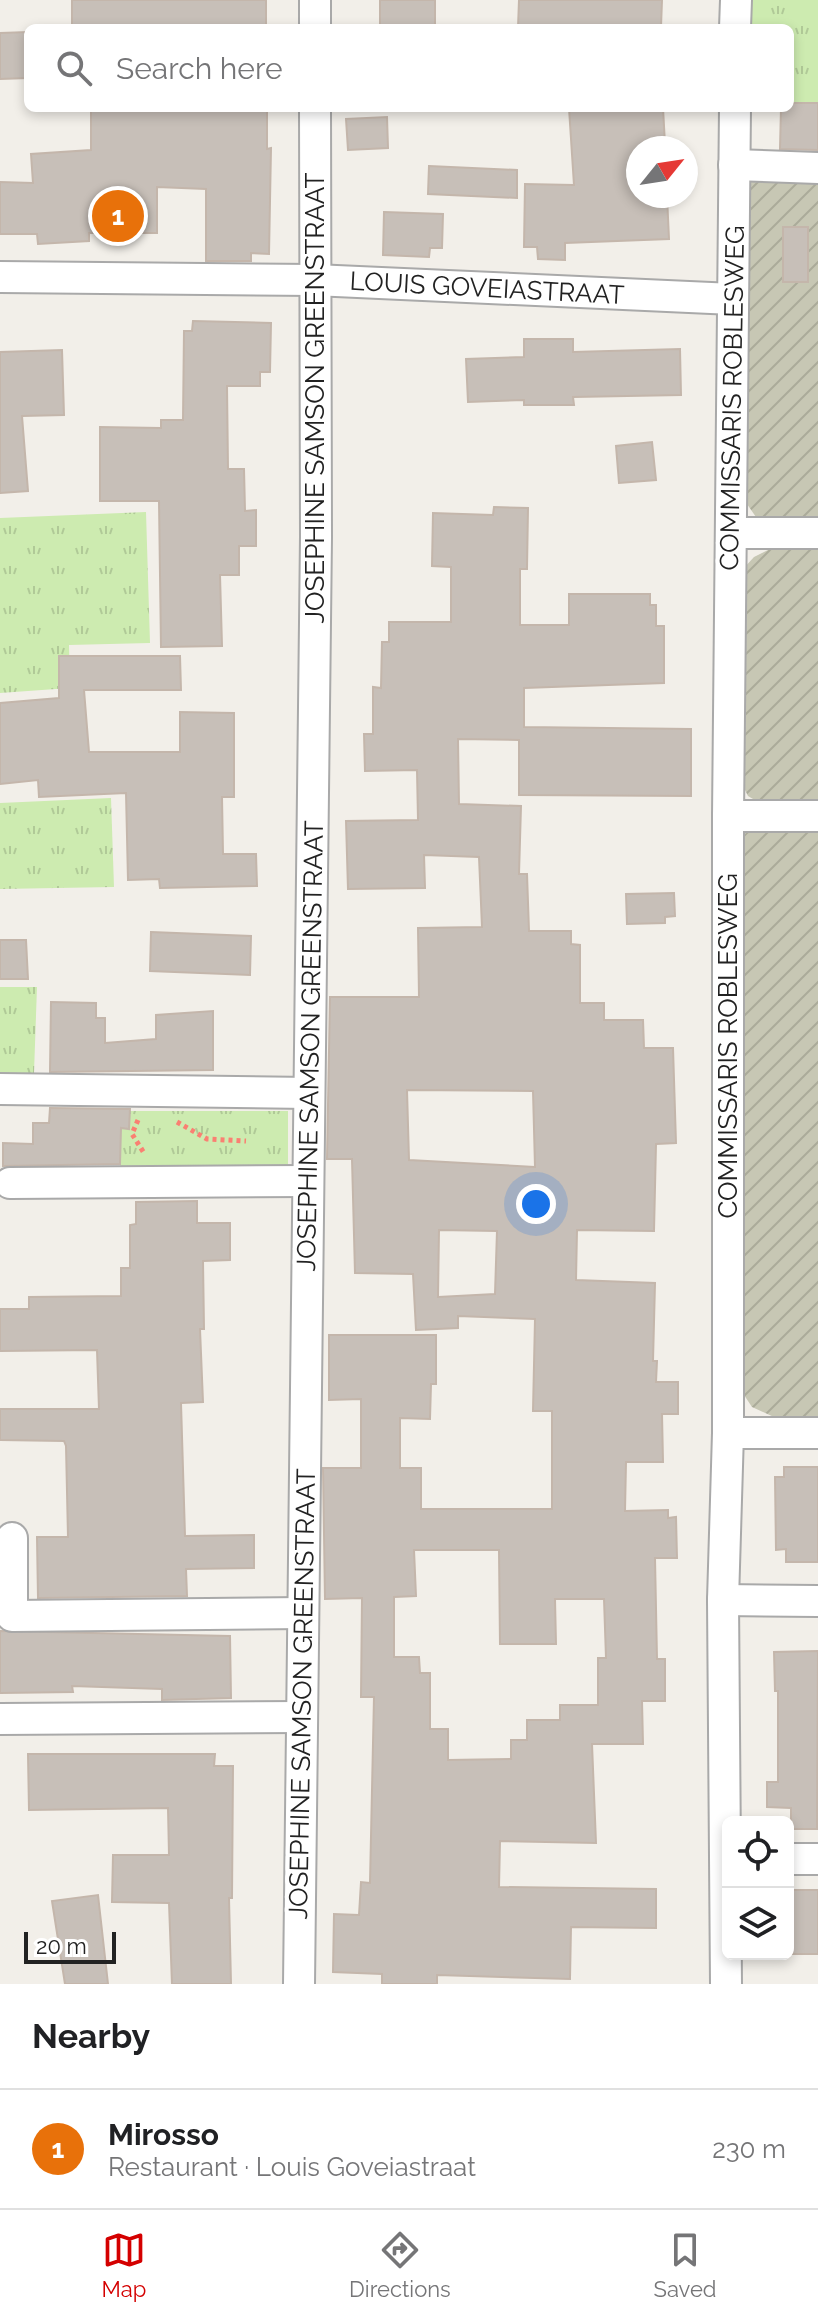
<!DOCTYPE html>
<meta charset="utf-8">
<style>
:root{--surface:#fff;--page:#f2f2f2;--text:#202124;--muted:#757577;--line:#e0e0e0;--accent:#d40000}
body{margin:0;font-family:Raleway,sans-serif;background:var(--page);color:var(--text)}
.controls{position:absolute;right:24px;bottom:24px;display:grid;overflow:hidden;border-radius:12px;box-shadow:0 4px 12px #0003}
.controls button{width:72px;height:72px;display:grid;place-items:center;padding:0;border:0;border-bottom:2px solid var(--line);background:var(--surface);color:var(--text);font:40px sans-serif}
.compass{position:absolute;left:626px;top:136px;width:72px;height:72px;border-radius:50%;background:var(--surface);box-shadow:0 4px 12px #0003;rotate:60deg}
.scale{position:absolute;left:24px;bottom:20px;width:92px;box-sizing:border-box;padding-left:8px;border:4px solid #222;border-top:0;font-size:22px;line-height:28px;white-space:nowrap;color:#222;-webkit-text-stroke:6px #fff;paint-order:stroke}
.you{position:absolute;left:536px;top:1204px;width:28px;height:28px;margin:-20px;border:6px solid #fff;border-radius:50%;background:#1a73e8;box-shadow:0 0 0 12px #1a73e833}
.badge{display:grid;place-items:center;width:52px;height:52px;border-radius:50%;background:var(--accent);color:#fff;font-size:26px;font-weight:700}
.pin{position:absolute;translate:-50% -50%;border:4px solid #fff;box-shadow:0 2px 8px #0006}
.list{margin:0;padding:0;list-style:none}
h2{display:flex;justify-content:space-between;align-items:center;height:104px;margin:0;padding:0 32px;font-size:34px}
h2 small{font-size:26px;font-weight:400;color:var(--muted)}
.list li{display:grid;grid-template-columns:52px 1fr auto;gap:24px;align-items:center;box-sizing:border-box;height:120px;padding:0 32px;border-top:2px solid var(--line)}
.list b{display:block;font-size:30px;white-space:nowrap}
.list p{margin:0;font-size:26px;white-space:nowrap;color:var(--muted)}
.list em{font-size:26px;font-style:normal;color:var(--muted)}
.icon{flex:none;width:44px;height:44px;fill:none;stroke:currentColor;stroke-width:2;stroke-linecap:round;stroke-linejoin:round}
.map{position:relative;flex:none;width:818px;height:1984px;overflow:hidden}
.search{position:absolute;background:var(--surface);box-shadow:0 4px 12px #0003;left:24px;right:24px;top:24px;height:88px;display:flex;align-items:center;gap:20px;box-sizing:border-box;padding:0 28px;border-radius:12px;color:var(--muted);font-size:30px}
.sheet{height:224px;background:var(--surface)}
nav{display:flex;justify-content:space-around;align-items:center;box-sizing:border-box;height:112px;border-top:2px solid var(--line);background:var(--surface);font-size:22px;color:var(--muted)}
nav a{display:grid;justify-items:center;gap:4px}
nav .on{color:var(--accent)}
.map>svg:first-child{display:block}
</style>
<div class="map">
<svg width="818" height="1984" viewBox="0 0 818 1984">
<defs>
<pattern id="construction-furrows" width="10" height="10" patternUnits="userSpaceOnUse" patternTransform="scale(2)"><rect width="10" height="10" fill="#c7c7b4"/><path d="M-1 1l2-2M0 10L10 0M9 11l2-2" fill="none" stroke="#abab9a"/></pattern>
<pattern id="grass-tufts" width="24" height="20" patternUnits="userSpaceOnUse" patternTransform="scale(2)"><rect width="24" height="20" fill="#cdebb0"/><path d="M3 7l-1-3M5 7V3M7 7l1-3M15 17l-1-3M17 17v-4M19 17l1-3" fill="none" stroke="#b0c997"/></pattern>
</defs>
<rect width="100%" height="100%" fill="#f2efe9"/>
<g fill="url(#construction-furrows)">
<path d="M 746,172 L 818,173 L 818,525 L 758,520 L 747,504 Z"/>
<path d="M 818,548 L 818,806 L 763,805 L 748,796 L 740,780 L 743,569 L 754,557 L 770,549 Z"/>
<path d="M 760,823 L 818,824 L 818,1416 L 774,1417 L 752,1407 L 740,1389 L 743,835 Z"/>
</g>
<g fill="url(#grass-tufts)">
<path d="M 747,0 L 818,0 L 818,105 L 790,104 L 790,28 L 747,28 Z"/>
<path d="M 146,512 L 150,643 L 69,645 L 70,688 L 0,693 L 0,518 Z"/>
<path d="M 111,798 L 114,887 L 0,889 L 0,803 Z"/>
<path d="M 0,987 L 37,987 L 34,1073 L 0,1073 Z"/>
<path d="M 130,1111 L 288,1111 L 288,1173 L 120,1170 L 121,1136 L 115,1128 L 129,1128 Z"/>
</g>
<g fill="#c7bfb8" stroke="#c4b6ab" stroke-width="2" fill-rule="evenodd">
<rect x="72" y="0" width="194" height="28"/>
<rect x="380" y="0" width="55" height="28"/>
<path d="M 519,0 L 662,0 L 661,27 L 518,28 Z"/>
<path d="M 28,32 L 28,78 L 0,79 L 0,33 Z"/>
<path d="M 790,103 L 818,103 L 818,150 L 780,149 L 781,108 L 790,108 Z"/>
<path d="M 91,108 L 267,108 L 267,149 L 271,148 L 269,254 L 251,253 L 251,261 L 206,261 L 206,189 L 157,187 L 157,233 L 89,233 L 89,241 L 38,244 L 37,234 L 0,234 L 0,182 L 33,183 L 31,154 L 91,150 Z"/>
<path d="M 569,108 L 663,108 L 665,144 L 660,144 L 660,148 L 638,148 L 638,196 L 667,196 L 669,239 L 565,243 L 565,260 L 538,259 L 537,247 L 524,247 L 525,184 L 574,185 Z"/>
<path d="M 387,117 L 388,148 L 348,150 L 346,119 Z"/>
<path d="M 429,166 L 517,170 L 517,198 L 428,194 Z"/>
<path d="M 384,212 L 443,214 L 442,248 L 430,248 L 429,257 L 383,255 Z"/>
<rect x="783" y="227" width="25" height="55"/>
<path d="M 193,321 L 271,323 L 270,372 L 260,372 L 260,386 L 227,386 L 228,469 L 244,469 L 245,511 L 256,510 L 256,546 L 239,546 L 239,575 L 220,575 L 222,646 L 161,647 L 159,501 L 100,501 L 100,427 L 161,428 L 161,420 L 183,420 L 184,331 L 192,331 Z"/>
<path d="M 524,339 L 573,339 L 573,352 L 680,349 L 681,395 L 573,397 L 574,405 L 524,405 L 524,400 L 468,402 L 466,359 L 524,357 Z"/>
<path d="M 62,350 L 64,415 L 22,416 L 28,491 L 0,493 L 0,352 Z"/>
<path d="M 652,442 L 656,480 L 619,483 L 616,446 Z"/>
<path d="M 494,507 L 528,508 L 527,569 L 520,569 L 520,625 L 569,625 L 569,594 L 650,594 L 650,605 L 656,605 L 656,626 L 664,626 L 664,683 L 524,688 L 524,727 L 691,729 L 691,796 L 519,795 L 519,740 L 458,739 L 459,804 L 521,806 L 519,874 L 527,874 L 529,931 L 571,931 L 571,944 L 580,945 L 580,1003 L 604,1003 L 604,1020 L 643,1020 L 644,1048 L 673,1048 L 676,1143 L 656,1144 L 654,1231 L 577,1230 L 576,1280 L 655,1283 L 653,1361 L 657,1361 L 656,1382 L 678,1382 L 678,1414 L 662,1414 L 663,1462 L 626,1462 L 625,1511 L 668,1510 L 668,1518 L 676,1517 L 677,1558 L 655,1558 L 657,1659 L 665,1659 L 665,1701 L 642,1701 L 643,1744 L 592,1744 L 596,1843 L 500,1841 L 499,1887 L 656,1889 L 656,1928 L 571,1927 L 570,1979 L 437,1975 L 437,1984 L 382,1984 L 382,1974 L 333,1972 L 334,1914 L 359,1915 L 361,1882 L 370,1883 L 374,1697 L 361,1697 L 362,1598 L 325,1599 L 323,1468 L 361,1468 L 361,1399 L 329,1400 L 329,1335 L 436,1335 L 436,1384 L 431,1384 L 430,1419 L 400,1418 L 400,1468 L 421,1468 L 421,1509 L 552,1509 L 552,1411 L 533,1411 L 535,1319 L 458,1316 L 458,1328 L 416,1330 L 413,1274 L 355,1273 L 352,1159 L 327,1159 L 330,997 L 419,997 L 418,928 L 482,927 L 479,857 L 424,855 L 425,888 L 348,889 L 346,821 L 418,820 L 417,770 L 365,771 L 364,734 L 373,734 L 373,687 L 381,688 L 382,642 L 389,642 L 389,622 L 451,622 L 451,567 L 432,566 L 433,513 L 493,515 ZM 407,1090 L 533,1091 L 535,1167 L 409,1160 ZM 439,1230 L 497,1231 L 495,1294 L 438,1297 ZM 414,1550 L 499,1550 L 500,1644 L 556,1644 L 555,1599 L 604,1599 L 606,1658 L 598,1658 L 598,1705 L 560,1705 L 560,1720 L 527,1720 L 527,1740 L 511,1740 L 511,1759 L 448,1760 L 448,1729 L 430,1729 L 430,1673 L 420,1673 L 419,1657 L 394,1657 L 394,1597 L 416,1596 Z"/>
<path d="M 59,656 L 180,656 L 181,690 L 84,690 L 89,752 L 180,752 L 180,712 L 234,713 L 234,797 L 222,797 L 223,854 L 256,854 L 257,886 L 160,888 L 159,879 L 128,880 L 126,793 L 39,797 L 38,780 L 0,784 L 0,703 L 59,698 Z"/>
<path d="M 674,893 L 675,916 L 665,917 L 665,923 L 627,924 L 626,894 Z"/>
<path d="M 151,932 L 251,936 L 250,975 L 150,971 Z"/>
<path d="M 0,940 L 26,940 L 28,979 L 0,979 Z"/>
<path d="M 51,1002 L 96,1003 L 96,1018 L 105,1018 L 105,1043 L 156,1039 L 156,1015 L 213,1011 L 213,1070 L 50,1072 Z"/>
<path d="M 50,1108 L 130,1109 L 129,1129 L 121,1128 L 120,1164 L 3,1166 L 3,1143 L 33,1144 L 33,1123 L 49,1123 Z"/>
<path d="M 197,1201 L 197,1223 L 230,1223 L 230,1260 L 203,1261 L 204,1329 L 200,1329 L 203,1402 L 181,1403 L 185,1536 L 254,1535 L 254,1568 L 186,1569 L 187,1596 L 38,1598 L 37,1537 L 68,1537 L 66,1446 L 64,1441 L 0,1440 L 0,1409 L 99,1409 L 97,1350 L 0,1351 L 0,1309 L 29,1309 L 29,1297 L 121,1296 L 121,1268 L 130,1268 L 130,1225 L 136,1224 L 136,1202 Z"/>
<path d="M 784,1467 L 818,1467 L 818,1562 L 786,1562 L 786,1549 L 776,1550 L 775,1477 L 784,1477 Z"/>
<path d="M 0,1631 L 230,1636 L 231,1698 L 162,1700 L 162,1689 L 72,1686 L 73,1692 L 0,1693 Z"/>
<path d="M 818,1651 L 817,1829 L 791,1829 L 791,1808 L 767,1807 L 767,1782 L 778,1782 L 778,1691 L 775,1691 L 774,1652 Z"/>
<path d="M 28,1754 L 215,1754 L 214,1766 L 233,1766 L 232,1898 L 229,1898 L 231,1984 L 172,1984 L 169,1903 L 112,1902 L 113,1855 L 169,1855 L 168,1808 L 29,1810 Z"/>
<rect x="788" y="1890" width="30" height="64"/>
<path d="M 98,1895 L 108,1984 L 65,1984 L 52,1901 Z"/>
</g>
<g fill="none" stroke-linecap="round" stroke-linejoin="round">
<defs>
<g id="minor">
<path d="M 315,28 L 315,0"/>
<path d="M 735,28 L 736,0"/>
<path d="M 734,165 L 818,168"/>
<path d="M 0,277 L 314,280 L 733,299"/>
<path d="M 731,533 L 818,533"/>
<path d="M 728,816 L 818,816"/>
<path d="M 0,1089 L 309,1093"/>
<path d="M 10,1183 L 308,1181"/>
<path d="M 728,1433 L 818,1433"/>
<path d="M 12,1538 L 12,1616 L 303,1613"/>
<path d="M 723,1600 L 818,1601"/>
<path d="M 0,1719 L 302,1717"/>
<path d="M 788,1859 L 818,1859"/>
<path d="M 299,1984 L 316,537 L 315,108"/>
<path d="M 726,1984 L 723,1600 L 728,1433 L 728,816 L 735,108"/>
</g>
</defs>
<use href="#minor" stroke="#a9a9a9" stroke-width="34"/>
<g stroke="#fa8072" stroke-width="5" stroke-dasharray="4 4" stroke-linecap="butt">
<path d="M 138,1120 L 132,1134 L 144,1153"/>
<path d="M 177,1122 L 207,1139 L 246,1141"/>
</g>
<use href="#minor" stroke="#fff" stroke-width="30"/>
</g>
<g text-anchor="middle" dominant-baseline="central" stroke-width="8" stroke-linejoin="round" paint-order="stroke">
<g font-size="26" fill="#222" stroke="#fff">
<text transform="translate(487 288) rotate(3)">LOUIS GOVEIASTRAAT</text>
<text transform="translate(315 398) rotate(-90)">JOSEPHINE SAMSON GREENSTRAAT</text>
<text transform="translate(732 398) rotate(-89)">COMMISSARIS ROBLESWEG</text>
<text transform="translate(310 1046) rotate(-89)">JOSEPHINE SAMSON GREENSTRAAT</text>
<text transform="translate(728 1046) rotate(-90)">COMMISSARIS ROBLESWEG</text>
<text transform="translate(302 1694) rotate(-89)">JOSEPHINE SAMSON GREENSTRAAT</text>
</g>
</g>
</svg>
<div class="controls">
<button><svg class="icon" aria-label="locate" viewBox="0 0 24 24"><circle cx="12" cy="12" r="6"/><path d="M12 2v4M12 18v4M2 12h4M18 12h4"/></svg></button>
<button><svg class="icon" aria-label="layers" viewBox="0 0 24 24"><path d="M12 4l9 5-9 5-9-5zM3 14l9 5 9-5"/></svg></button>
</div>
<svg class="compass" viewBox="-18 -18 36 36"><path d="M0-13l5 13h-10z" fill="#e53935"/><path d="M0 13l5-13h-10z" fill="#757577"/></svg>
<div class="scale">20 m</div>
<div class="you"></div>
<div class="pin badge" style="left:118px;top:216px;background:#e8710a">1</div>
<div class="search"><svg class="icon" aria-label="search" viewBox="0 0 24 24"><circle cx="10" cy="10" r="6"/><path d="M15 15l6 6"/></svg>Search here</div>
</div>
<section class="sheet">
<h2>Nearby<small></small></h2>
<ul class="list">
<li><span class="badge" style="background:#e8710a">1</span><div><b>Mirosso</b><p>Restaurant · Louis Goveiastraat</p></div><em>230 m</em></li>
</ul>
</section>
<nav>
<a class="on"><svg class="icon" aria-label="map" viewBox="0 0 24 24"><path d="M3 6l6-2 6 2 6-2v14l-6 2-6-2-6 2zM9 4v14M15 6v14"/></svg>Map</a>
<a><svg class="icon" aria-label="directions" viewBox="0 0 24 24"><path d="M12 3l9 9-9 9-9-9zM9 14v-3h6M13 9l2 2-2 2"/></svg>Directions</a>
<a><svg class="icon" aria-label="saved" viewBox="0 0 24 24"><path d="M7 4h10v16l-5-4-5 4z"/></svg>Saved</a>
</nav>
